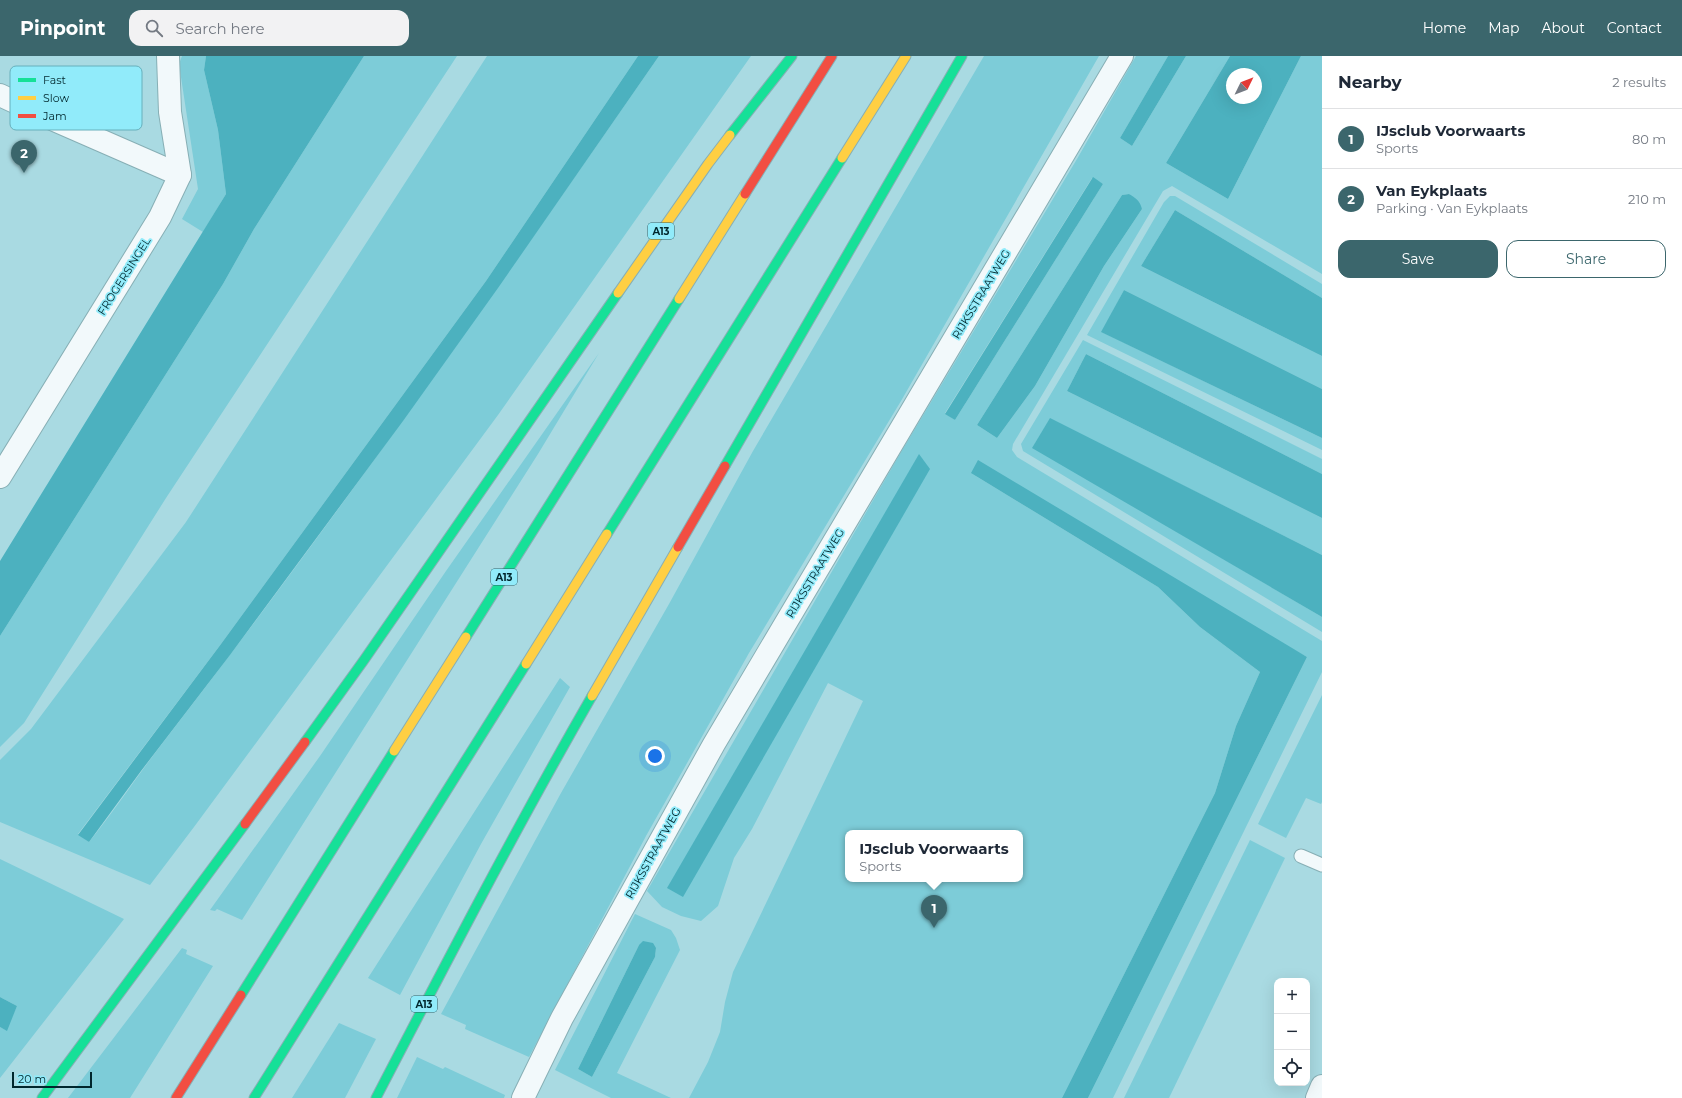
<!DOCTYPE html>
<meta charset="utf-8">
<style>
:root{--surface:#fff;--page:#f2f2f3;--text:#1f2937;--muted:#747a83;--line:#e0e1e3;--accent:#3b666c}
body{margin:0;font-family:Montserrat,sans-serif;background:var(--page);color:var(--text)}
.controls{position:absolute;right:12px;bottom:12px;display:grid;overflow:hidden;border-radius:8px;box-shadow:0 4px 16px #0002}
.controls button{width:36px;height:36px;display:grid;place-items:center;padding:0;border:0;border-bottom:1px solid var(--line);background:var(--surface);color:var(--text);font:20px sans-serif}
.compass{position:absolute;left:1226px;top:12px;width:36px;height:36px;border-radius:50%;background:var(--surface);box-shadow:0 4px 16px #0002;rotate:47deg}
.scale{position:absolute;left:12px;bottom:10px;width:80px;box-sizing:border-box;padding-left:4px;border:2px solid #00272d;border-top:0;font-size:11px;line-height:14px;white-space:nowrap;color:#00272d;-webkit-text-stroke:3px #91ebfa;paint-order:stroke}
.you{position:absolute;left:655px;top:700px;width:14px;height:14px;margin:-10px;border:3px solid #fff;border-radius:50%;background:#1a73e8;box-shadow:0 0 0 6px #1a73e833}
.badge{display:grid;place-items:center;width:26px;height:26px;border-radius:50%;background:var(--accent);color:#fff;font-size:13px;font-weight:700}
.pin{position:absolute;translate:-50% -33px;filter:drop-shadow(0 1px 2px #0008)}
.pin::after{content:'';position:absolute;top:21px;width:14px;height:12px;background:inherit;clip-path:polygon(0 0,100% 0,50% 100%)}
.popup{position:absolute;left:845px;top:774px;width:178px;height:52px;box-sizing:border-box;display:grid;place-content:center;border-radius:8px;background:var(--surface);filter:drop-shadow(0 1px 3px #0005);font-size:13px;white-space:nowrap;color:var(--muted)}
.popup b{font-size:15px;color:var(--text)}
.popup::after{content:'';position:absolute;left:50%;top:100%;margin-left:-8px;border:8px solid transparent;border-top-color:var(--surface)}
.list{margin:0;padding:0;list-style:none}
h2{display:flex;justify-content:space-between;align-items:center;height:52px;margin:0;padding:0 16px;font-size:17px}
h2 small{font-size:13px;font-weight:400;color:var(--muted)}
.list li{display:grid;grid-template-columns:26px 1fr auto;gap:12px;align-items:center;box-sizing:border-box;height:60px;padding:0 16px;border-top:1px solid var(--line)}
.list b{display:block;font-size:15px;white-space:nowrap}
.list p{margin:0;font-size:13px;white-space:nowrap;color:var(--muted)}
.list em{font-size:13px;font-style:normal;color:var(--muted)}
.actions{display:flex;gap:8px;padding:12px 16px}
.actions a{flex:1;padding:9px 0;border:1px solid var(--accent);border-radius:12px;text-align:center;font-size:14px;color:var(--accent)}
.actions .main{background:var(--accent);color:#fff}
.icon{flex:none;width:22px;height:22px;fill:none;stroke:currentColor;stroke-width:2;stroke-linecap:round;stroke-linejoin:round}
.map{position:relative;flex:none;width:1322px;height:1042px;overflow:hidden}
header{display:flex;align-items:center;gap:24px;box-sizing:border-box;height:56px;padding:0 20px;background:var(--accent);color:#fff}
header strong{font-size:19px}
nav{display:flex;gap:22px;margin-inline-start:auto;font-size:14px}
.search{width:280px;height:36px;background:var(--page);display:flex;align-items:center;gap:10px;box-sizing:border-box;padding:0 14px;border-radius:12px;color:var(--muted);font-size:15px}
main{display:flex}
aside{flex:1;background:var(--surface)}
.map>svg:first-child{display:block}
</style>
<header>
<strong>Pinpoint</strong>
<div class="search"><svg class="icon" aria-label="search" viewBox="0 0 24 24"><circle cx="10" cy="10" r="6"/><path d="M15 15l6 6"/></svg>Search here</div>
<nav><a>Home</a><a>Map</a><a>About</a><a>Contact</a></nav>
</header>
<main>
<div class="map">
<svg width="1322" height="1042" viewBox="0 0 1322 1042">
<rect width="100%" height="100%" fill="#a9dae2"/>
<g fill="#7dccd8" fill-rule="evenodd">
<path d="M 182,0 L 206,0 L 204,14 L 218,74 L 226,138 L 203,176 L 182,163 L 198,133 L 179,8 Z"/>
<path d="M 364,0 L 457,0 L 166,442 L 24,667 L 0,691 L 0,580 L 223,228 L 254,173 Z"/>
<path d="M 487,0 L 638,0 L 486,225 L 221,588 L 78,778 L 89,786 C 116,753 139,717 165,684 C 337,461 499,231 659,0 L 751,0 L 498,359 L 194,771 L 150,829 L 0,766 L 0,704 L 31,673 L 186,466 Z"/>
<path d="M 984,0 L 1099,0 L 901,345 L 749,597 L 646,780 L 529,1001 L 465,973 L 466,969 L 441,958 L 561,737 L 669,548 L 753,395 Z"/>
<path d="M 1136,0 L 1168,0 L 1120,82 L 1132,90 L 1186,0 L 1230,0 L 1166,107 L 1228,143 L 1301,0 L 1322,0 L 1322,218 L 1172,130 L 1163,135 L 1013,388 L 1012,394 L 1017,401 L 1322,585 L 1322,616 L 1113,1042 L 1088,1042 L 1307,601 L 971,417 L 1158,531 L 1200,571 L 1260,616 L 1236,670 L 1215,737 L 1062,1042 L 689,1042 L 708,1006 L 720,976 L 725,946 L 733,916 L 863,645 L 828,627 L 752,773 L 734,802 L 718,850 L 701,865 L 681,860 L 662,851 L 647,835 L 901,396 L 1077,103 ZM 1092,122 L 1103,128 L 955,364 L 945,357 ZM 1129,138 L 1142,153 L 1104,210 L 1035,330 L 997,382 L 977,369 L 1122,139 ZM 848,777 L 1020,777 L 1020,823 L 848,823 Z"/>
<path d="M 1170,140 L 1175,140 L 1322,228 L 1322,242 L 1175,154 L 1141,210 L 1322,300 L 1322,333 L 1124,234 L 1102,276 L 1322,382 L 1322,394 L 1087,279 L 1164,146 Z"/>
<path d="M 1083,284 L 1322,403 L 1322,418 L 1086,298 L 1067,335 L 1322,462 L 1322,499 L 1050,363 L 1033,391 L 1322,561 L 1322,576 L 1023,395 L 1021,388 Z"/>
<path d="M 599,297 L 538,398 L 242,864 L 217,853 L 215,855 L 210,854 L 320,700 L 446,515 Z"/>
<path d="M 560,622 L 570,631 L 481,788 L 400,939 L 368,922 Z"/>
<path d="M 1322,639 L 1322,746 L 1321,748 L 1306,742 L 1286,782 L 1258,768 Z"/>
<path d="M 1250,784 L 1285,802 L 1169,1042 L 1124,1042 Z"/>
<path d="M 0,803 L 124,863 L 0,1022 L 0,971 L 6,974 L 17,950 L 0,941 Z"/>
<path d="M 635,858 L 671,874 L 676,882 L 680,894 L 617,1017 L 671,1042 L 611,1042 L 555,1014 ZM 639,889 L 656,892 L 655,901 L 592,1021 L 578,1013 Z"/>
<path d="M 182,892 L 187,894 L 186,898 L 213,910 L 130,1042 L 68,1042 Z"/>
<path d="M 339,967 L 376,983 L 345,1042 L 292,1042 Z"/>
<path d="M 417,1001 L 443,1013 L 445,1011 L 505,1039 L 504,1042 L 397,1042 Z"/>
</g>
<g fill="#4cb1bf" fill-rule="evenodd">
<path d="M 206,0 L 364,0 L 254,173 L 223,228 L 0,580 L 0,505 L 226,138 L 218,74 L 204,14 Z"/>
<path d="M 638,0 L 659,0 L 498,232 L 403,365 L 230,599 L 141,715 L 89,786 L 78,779 L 221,588 L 486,225 Z"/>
<path d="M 1168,0 L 1186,0 L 1132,90 L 1120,82 Z"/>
<path d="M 1230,0 L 1301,0 L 1228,143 L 1166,107 ZM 1232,18 L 1256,18 L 1256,42 L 1232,42 Z"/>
<path d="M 1093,121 L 1103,128 L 955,364 L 945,358 Z"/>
<path d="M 1129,138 C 1136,142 1140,145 1142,153 L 1104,210 L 1035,330 L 997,382 L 977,369 L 1122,139 Z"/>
<path d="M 1175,154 L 1322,242 L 1322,300 L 1141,210 Z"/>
<path d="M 1124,234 L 1322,333 L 1322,382 L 1101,276 Z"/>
<path d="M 1086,298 L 1322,418 L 1322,462 L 1067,335 Z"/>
<path d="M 1050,362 L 1322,499 L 1322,561 L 1032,392 Z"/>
<path d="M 919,398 L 930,413 L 683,841 L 667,832 Z"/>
<path d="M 978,404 L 1307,601 L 1088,1042 L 1062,1042 L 1215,737 L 1236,670 L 1260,616 L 1200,571 L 1158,531 L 971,417 Z"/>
<path d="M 643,885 L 653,887 L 656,892 L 655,901 L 592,1021 L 578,1013 L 639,889 Z"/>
<path d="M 0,941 L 17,950 L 7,975 L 0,971 Z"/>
</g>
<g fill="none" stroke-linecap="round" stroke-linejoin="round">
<defs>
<path id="lane" d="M 1301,800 L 1322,809"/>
<g id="street">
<path d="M 0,39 L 45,60 L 180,119"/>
<path d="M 0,421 L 160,161 L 180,119 L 170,56 L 168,0"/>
<path d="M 523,1042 L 562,962 L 714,688 L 1122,0"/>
<path d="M 1317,1042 L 1322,1030"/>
</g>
<g id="fast">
<path d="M 730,79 L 792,0"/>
<path d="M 725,410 L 962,0"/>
<path d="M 607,478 L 842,102"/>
<path d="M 466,581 L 679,243"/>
<path d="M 305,686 L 364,604 L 618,237"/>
<path d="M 241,939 L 394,695"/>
<path d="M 42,1042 L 245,768"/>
<path d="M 254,1042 L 526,608"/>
<path d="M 376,1042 C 446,907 516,772 592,640"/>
</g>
<g id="slow">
<path d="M 842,102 L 906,0"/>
<path d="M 618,237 L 708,108 L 730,79"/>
<path d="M 679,243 L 745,138"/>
<path d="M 526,608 L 607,478"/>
<path d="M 592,640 L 678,491"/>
<path d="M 394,695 L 466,581"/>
</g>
<g id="jam">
<path d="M 745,138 L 832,0"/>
<path d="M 678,491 L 725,410"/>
<path d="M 245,768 L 305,686"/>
<path d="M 176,1042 L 241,939"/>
</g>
</defs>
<use href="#lane" stroke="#87afb5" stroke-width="15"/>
<use href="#street" stroke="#87afb5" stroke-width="24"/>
<use href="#fast" stroke="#87afb5" stroke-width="11"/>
<use href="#slow" stroke="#87afb5" stroke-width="11"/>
<use href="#jam" stroke="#87afb5" stroke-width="11"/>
<use href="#lane" stroke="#f2f9fb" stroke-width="13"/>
<use href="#street" stroke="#f2f9fb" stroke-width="22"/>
<use href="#fast" stroke="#16e098" stroke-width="9"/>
<use href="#slow" stroke="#ffcf43" stroke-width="9"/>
<use href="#jam" stroke="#f24e42" stroke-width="9"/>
</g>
<g text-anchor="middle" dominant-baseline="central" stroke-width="3.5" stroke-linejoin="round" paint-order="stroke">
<g fill="#91ebfa" stroke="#2c626a" stroke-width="1">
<rect x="648" y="167" width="26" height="16" rx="3"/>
<rect x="491" y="513" width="26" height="16" rx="3"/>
<rect x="411" y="940" width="26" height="16" rx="3"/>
</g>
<g font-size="10" font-weight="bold" fill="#00272d">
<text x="661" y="175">A13</text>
<text x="504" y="521">A13</text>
<text x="424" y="948">A13</text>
</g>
<g font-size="11" fill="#00272d" stroke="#91ebfa">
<text transform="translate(124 220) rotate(-58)">FROGERSINGEL</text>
<text transform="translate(981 238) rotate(-59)">RIJKSSTRAATWEG</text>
<text transform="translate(815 517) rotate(-59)">RIJKSSTRAATWEG</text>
<text transform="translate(653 797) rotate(-61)">RIJKSSTRAATWEG</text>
</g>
</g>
<rect x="10" y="10" width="132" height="64" rx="6" fill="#91ebfa" stroke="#66b0bc" stroke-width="1"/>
<rect x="18" y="22" width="18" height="4" fill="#16e098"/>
<rect x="18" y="40" width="18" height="4" fill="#ffcf43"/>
<rect x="18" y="58" width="18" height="4" fill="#f24e42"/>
<g font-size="11" fill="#00272d">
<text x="43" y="28">Fast</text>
<text x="43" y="46">Slow</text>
<text x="43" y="64">Jam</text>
</g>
</svg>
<div class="controls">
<button>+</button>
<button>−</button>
<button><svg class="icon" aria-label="locate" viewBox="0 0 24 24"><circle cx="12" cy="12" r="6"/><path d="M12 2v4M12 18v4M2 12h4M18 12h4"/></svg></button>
</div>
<svg class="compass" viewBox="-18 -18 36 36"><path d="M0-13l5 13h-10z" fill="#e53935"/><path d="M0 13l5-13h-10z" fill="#747a83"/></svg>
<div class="scale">20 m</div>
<div class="you"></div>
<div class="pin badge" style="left:934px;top:872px">1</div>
<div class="popup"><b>IJsclub Voorwaarts</b>Sports</div>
<div class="pin badge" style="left:24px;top:117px">2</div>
</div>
<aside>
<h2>Nearby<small>2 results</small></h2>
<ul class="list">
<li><span class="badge">1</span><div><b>IJsclub Voorwaarts</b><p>Sports</p></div><em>80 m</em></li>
<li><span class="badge">2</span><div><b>Van Eykplaats</b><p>Parking · Van Eykplaats</p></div><em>210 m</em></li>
</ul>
<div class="actions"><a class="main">Save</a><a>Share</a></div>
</aside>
</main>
